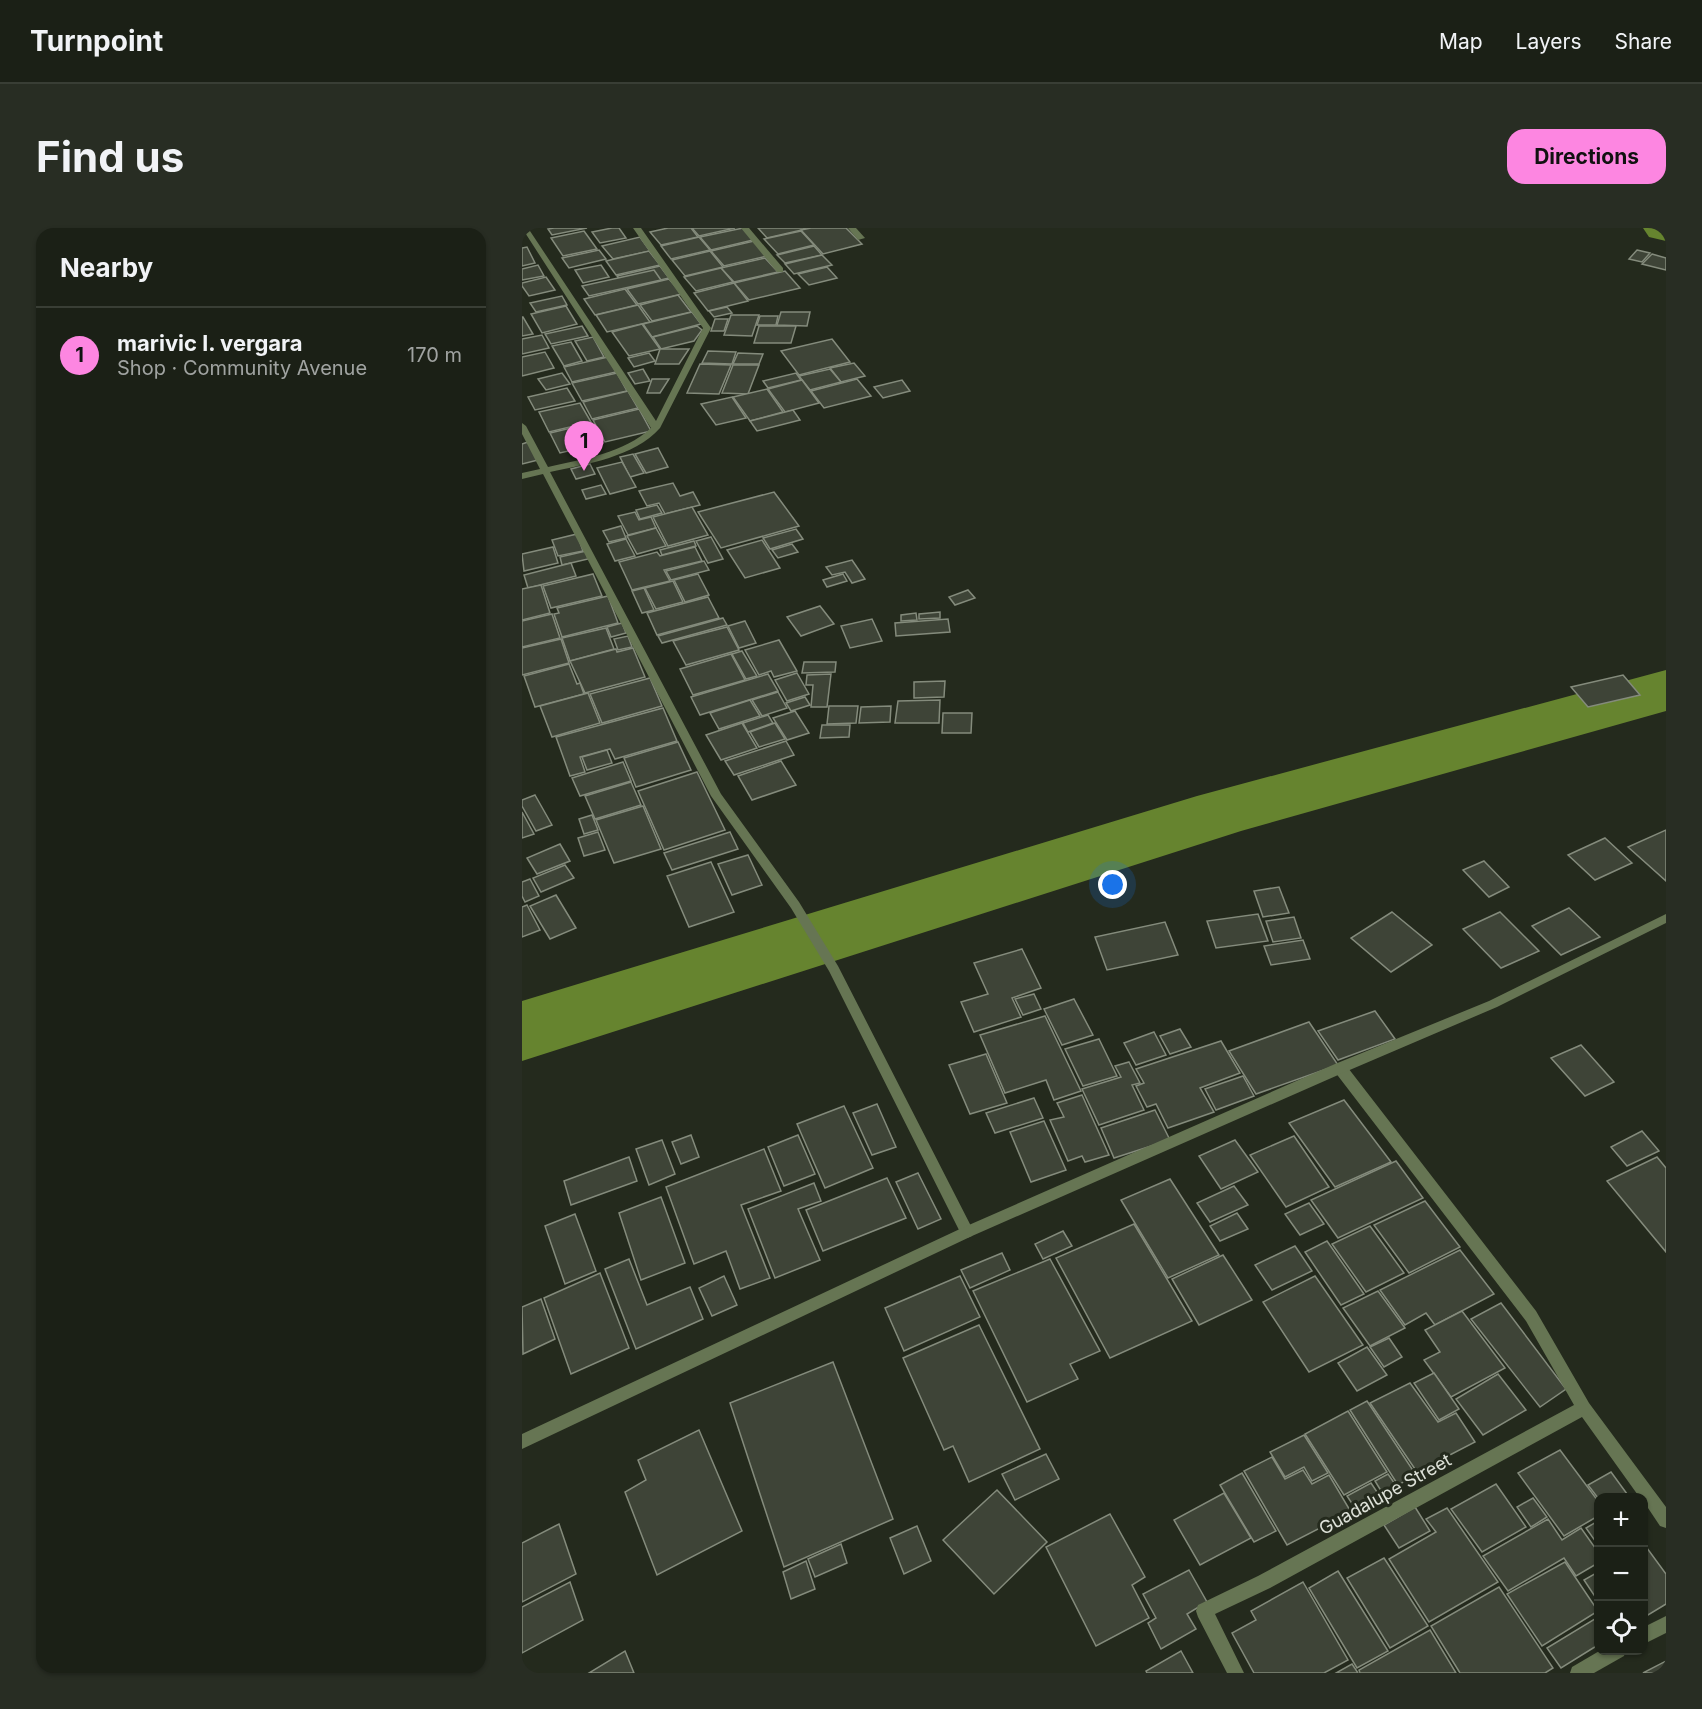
<!DOCTYPE html>
<meta charset="utf-8">
<style>
:root{--surface:#1b2016;--page:#282d23;--text:#f1f3f6;--muted:#a0a3a1;--line:#393e35;--accent:#fd86e1}
body{margin:0;font-family:Inter,sans-serif;background:var(--page);color:var(--text)}
.controls{position:absolute;right:18px;bottom:18px;display:grid;overflow:hidden;border-radius:12px;box-shadow:0 2px 4px #0004}
.controls button{width:54px;height:54px;display:grid;place-items:center;padding:0;border:0;border-bottom:2px solid var(--line);background:var(--surface);color:var(--text);font:30px sans-serif}
.you{position:absolute;left:591px;top:657px;width:21px;height:21px;margin:-15px;border:4px solid #fff;border-radius:50%;background:#1a73e8;box-shadow:0 0 0 9px #1a73e833}
.badge{display:grid;place-items:center;width:39px;height:39px;border-radius:50%;background:var(--accent);color:#111;font-size:20px;font-weight:700}
.pin{position:absolute;translate:-50% -50px;filter:drop-shadow(0 2px 3px #0008)}
.pin::after{content:'';position:absolute;top:32px;width:21px;height:18px;background:inherit;clip-path:polygon(0 0,100% 0,50% 100%)}
.list{margin:0;padding:0;list-style:none}
h2{display:flex;justify-content:space-between;align-items:center;height:78px;margin:0;padding:0 24px;font-size:26px}
h2 small{font-size:20px;font-weight:400;color:var(--muted)}
.list li{display:grid;grid-template-columns:39px 1fr auto;gap:18px;align-items:center;box-sizing:border-box;height:96px;padding:0 24px;border-top:2px solid var(--line)}
.list b{display:block;font-size:22px;white-space:nowrap}
.list p{margin:0;font-size:20px;white-space:nowrap;color:var(--muted)}
.list em{font-size:20px;font-style:normal;color:var(--muted)}
.icon{flex:none;width:33px;height:33px;fill:none;stroke:currentColor;stroke-width:2;stroke-linecap:round;stroke-linejoin:round}
.map{position:relative;flex:none;width:1144px;height:1445px;overflow:hidden;border-radius:18px}
header{display:flex;align-items:center;gap:36px;box-sizing:border-box;height:84px;padding:0 30px;background:var(--surface);border-bottom:2px solid var(--line)}
header strong{font-size:28px}
nav{display:flex;gap:33px;margin-inline-start:auto;font-size:21px}
.intro{display:flex;align-items:center;justify-content:space-between;box-sizing:border-box;height:144px;padding:0 36px}
h1{margin:0;font-size:42px}
.button{padding:15px 27px;border-radius:18px;background:var(--accent);color:#111;font-size:21px;font-weight:700}
main{display:flex;gap:36px;padding:0 36px}
aside{flex:1;background:var(--surface);border-radius:18px;box-shadow:0 2px 4px #0004}
.map>svg:first-child{display:block}
</style>
<header>
<strong>Turnpoint</strong>
<nav><a>Map</a><a>Layers</a><a>Share</a></nav>
</header>
<div class="intro"><h1>Find us</h1><a class="button">Directions</a></div>
<main>
<aside>
<h2>Nearby<small></small></h2>
<ul class="list">
<li><span class="badge">1</span><div><b>marivic l. vergara</b><p>Shop · Community Avenue</p></div><em>170 m</em></li>
</ul>
</aside>
<div class="map">
<svg width="1144" height="1445" viewBox="0 0 1144 1445">
<rect width="100%" height="100%" fill="#242a1d"/>
<g fill="none" stroke-linecap="round" stroke-linejoin="round">
<g fill="#66842f" fill-rule="evenodd">
<path d="M 1121,0 L 1144,0 L 1144,13 L 1127,9 Z"/>
<path d="M 1144,442 L 1144,483 L 719,603 L 0,833 L 0,773 L 675,568 Z"/>
</g>
</g>
<g fill="#3e4437" stroke="#848b7c" stroke-width="1.5">
<path d="M 32,0 L 65,0 L 30,7 L 26,1 Z"/>
<path d="M 90,0 L 97,0 L 104,10 L 78,15 L 70,4 Z"/>
<path d="M 146,0 L 169,0 L 176,9 L 139,17 L 128,4 Z"/>
<path d="M 170,0 L 213,0 L 177,8 Z"/>
<path d="M 221,0 L 231,12 L 189,22 L 178,9 Z"/>
<path d="M 236,0 L 284,0 L 284,1 L 245,10 Z"/>
<path d="M 289,0 L 324,0 L 340,16 L 301,26 L 279,2 Z"/>
<path d="M 62,3 L 75,21 L 41,28 L 29,10 Z"/>
<path d="M 279,3 L 292,17 L 256,26 L 242,11 Z"/>
<path d="M 118,9 L 128,23 L 91,31 L 80,18 Z"/>
<path d="M 177,9 L 188,22 L 149,31 L 139,18 Z"/>
<path d="M 232,13 L 245,28 L 202,38 L 189,23 Z"/>
<path d="M 292,18 L 300,27 L 263,35 L 255,27 Z"/>
<path d="M 5,19 L 13,35 L 0,38 L 0,20 Z"/>
<path d="M 77,22 L 84,31 L 47,40 L 40,30 Z"/>
<path d="M 1115,22 L 1128,25 L 1120,34 L 1107,31 Z"/>
<path d="M 127,23 L 138,37 L 94,47 L 84,33 Z"/>
<path d="M 188,23 L 201,39 L 163,48 L 150,32 Z"/>
<path d="M 1130,26 L 1144,30 L 1144,42 L 1120,36 Z"/>
<path d="M 300,27 L 310,37 L 272,46 L 263,36 Z"/>
<path d="M 243,30 L 256,44 L 212,54 L 199,40 Z"/>
<path d="M 16,37 L 22,48 L 0,52 L 0,41 Z"/>
<path d="M 79,37 L 87,49 L 61,55 L 53,42 Z"/>
<path d="M 138,38 L 147,50 L 104,60 L 95,48 Z"/>
<path d="M 305,39 L 315,50 L 287,57 L 276,46 Z"/>
<path d="M 199,40 L 211,54 L 174,63 L 162,49 Z"/>
<path d="M 132,42 L 139,52 L 67,68 L 60,58 Z"/>
<path d="M 263,43 L 278,60 L 227,72 L 212,55 Z"/>
<path d="M 24,49 L 33,62 L 7,68 L 0,58 L 0,55 Z"/>
<path d="M 147,51 L 160,66 L 116,76 L 105,61 Z"/>
<path d="M 212,55 L 226,73 L 186,83 L 172,65 Z"/>
<path d="M 103,61 L 115,77 L 73,87 L 62,71 Z"/>
<path d="M 156,67 L 169,84 L 130,93 L 118,77 Z"/>
<path d="M 40,68 L 45,77 L 14,84 L 8,75 Z"/>
<path d="M 116,77 L 128,94 L 85,104 L 74,87 Z"/>
<path d="M 44,78 L 55,96 L 20,105 L 9,86 Z"/>
<path d="M 205,79 L 210,85 L 192,89 L 187,83 Z"/>
<path d="M 170,84 L 179,96 L 130,109 L 121,96 Z"/>
<path d="M 259,84 L 288,84 L 285,98 L 255,97 Z"/>
<path d="M 209,87 L 237,87 L 230,108 L 202,107 Z"/>
<path d="M 238,88 L 256,88 L 254,97 L 235,97 Z"/>
<path d="M 0,89 L 1,89 L 11,106 L 0,108 Z"/>
<path d="M 193,91 L 206,91 L 202,103 L 189,103 Z"/>
<path d="M 120,96 L 138,121 L 107,128 L 90,104 Z"/>
<path d="M 60,98 L 66,108 L 29,116 L 23,106 Z"/>
<path d="M 175,98 L 180,102 L 172,113 L 139,121 L 131,109 Z"/>
<path d="M 237,98 L 274,98 L 269,115 L 232,115 Z"/>
<path d="M 20,107 L 27,120 L 0,126 L 0,111 Z"/>
<path d="M 71,109 L 82,129 L 65,133 L 53,113 Z"/>
<path d="M 310,111 L 328,134 L 277,147 L 259,123 Z"/>
<path d="M 49,114 L 60,133 L 42,138 L 30,118 Z"/>
<path d="M 138,121 L 167,121 L 157,136 L 133,136 Z"/>
<path d="M 186,123 L 214,124 L 210,136 L 180,135 Z"/>
<path d="M 23,124 L 32,140 L 0,148 L 0,129 Z"/>
<path d="M 127,125 L 133,133 L 112,139 L 106,130 Z"/>
<path d="M 216,125 L 241,126 L 237,136 L 211,136 Z"/>
<path d="M 86,129 L 94,144 L 50,154 L 42,139 Z"/>
<path d="M 332,135 L 343,148 L 319,154 L 308,140 Z"/>
<path d="M 178,136 L 209,137 L 197,166 L 165,165 Z"/>
<path d="M 211,137 L 237,137 L 226,166 L 200,165 Z"/>
<path d="M 121,141 L 128,153 L 113,156 L 106,145 Z"/>
<path d="M 308,141 L 319,154 L 288,162 L 277,148 Z"/>
<path d="M 40,145 L 48,156 L 24,162 L 16,151 Z"/>
<path d="M 95,145 L 105,163 L 60,173 L 50,155 Z"/>
<path d="M 274,145 L 279,152 L 246,160 L 241,153 Z"/>
<path d="M 130,151 L 147,151 L 138,165 L 125,165 Z"/>
<path d="M 335,151 L 349,168 L 302,180 L 289,163 Z"/>
<path d="M 280,152 L 297,175 L 263,184 L 246,161 Z"/>
<path d="M 380,152 L 388,163 L 361,170 L 352,159 Z"/>
<path d="M 45,160 L 53,173 L 13,182 L 6,169 Z"/>
<path d="M 245,161 L 261,184 L 228,193 L 211,169 Z"/>
<path d="M 106,163 L 116,180 L 70,191 L 61,174 Z"/>
<path d="M 210,169 L 224,190 L 194,197 L 179,176 Z"/>
<path d="M 58,175 L 69,194 L 27,204 L 17,184 Z"/>
<path d="M 117,181 L 129,203 L 83,214 L 71,192 Z"/>
<path d="M 271,182 L 278,192 L 235,203 L 228,193 Z"/>
<path d="M 70,195 L 81,215 L 38,225 L 28,205 Z"/>
<path d="M 6,214 L 16,232 L 0,236 L 0,216 Z"/>
<path d="M 136,220 L 146,239 L 124,245 L 113,226 Z"/>
<path d="M 111,226 L 122,245 L 108,249 L 98,229 Z"/>
<path d="M 100,234 L 114,259 L 88,266 L 75,240 Z"/>
<path d="M 68,236 L 73,246 L 54,251 L 49,241 Z"/>
<path d="M 151,255 L 158,268 L 171,264 L 178,277 L 143,286 L 137,275 L 125,278 L 117,263 Z"/>
<path d="M 79,257 L 84,266 L 64,271 L 60,262 Z"/>
<path d="M 252,264 L 277,298 L 199,320 L 176,284 Z"/>
<path d="M 135,277 L 140,285 L 118,291 L 114,282 Z"/>
<path d="M 170,279 L 186,307 L 146,318 L 131,289 Z"/>
<path d="M 113,284 L 117,292 L 129,289 L 134,300 L 106,307 L 96,288 Z"/>
<path d="M 99,298 L 104,310 L 87,314 L 81,303 Z"/>
<path d="M 134,300 L 144,318 L 115,326 L 105,308 Z"/>
<path d="M 274,301 L 281,311 L 248,321 L 241,310 Z"/>
<path d="M 55,306 L 61,323 L 36,328 L 30,312 Z"/>
<path d="M 189,309 L 201,331 L 186,335 L 174,313 Z"/>
<path d="M 104,311 L 113,328 L 93,333 L 85,316 Z"/>
<path d="M 240,312 L 258,340 L 223,350 L 205,322 Z"/>
<path d="M 172,313 L 174,318 L 140,327 L 138,322 Z"/>
<path d="M 270,316 L 276,324 L 256,330 L 250,322 Z"/>
<path d="M 31,319 L 36,335 L 2,343 L 0,326 Z"/>
<path d="M 173,319 L 180,333 L 142,342 L 148,353 L 110,362 L 97,334 L 135,324 L 138,328 Z"/>
<path d="M 64,323 L 66,331 L 40,337 L 38,329 Z"/>
<path d="M 330,332 L 343,351 L 330,355 L 323,344 L 310,347 L 304,339 Z"/>
<path d="M 182,333 L 187,342 L 149,352 L 144,343 Z"/>
<path d="M 49,335 L 54,348 L 6,360 L 2,347 Z"/>
<path d="M 71,346 L 80,368 L 29,380 L 21,358 Z"/>
<path d="M 176,346 L 187,367 L 163,374 L 152,352 Z"/>
<path d="M 321,346 L 325,353 L 305,359 L 301,352 Z"/>
<path d="M 151,353 L 161,374 L 134,381 L 123,360 Z"/>
<path d="M 19,357 L 28,385 L 0,392 L 0,361 Z"/>
<path d="M 122,360 L 132,382 L 120,385 L 110,363 Z"/>
<path d="M 446,362 L 453,370 L 433,377 L 427,369 Z"/>
<path d="M 86,368 L 96,395 L 40,409 L 32,386 L 37,385 L 35,380 Z"/>
<path d="M 186,369 L 197,390 L 135,407 L 125,385 Z"/>
<path d="M 298,378 L 312,396 L 279,408 L 265,389 Z"/>
<path d="M 418,384 L 418,390 L 397,391 L 397,386 Z"/>
<path d="M 394,385 L 395,392 L 379,393 L 379,387 Z"/>
<path d="M 30,386 L 38,410 L 0,419 L 0,393 Z"/>
<path d="M 201,390 L 205,397 L 140,415 L 136,408 Z"/>
<path d="M 350,391 L 360,413 L 328,420 L 319,398 Z"/>
<path d="M 426,391 L 428,404 L 374,408 L 373,395 Z"/>
<path d="M 223,393 L 234,415 L 217,420 L 206,398 Z"/>
<path d="M 100,395 L 104,405 L 89,409 L 85,399 Z"/>
<path d="M 205,399 L 217,422 L 164,437 L 151,413 Z"/>
<path d="M 84,400 L 92,421 L 48,433 L 40,410 Z"/>
<path d="M 106,408 L 110,419 L 96,422 L 92,411 Z"/>
<path d="M 39,411 L 47,435 L 0,447 L 0,420 Z"/>
<path d="M 257,412 L 275,443 L 252,449 L 249,443 L 237,447 L 223,422 Z"/>
<path d="M 111,420 L 123,449 L 63,465 L 48,433 L 94,421 L 95,424 Z"/>
<path d="M 220,423 L 235,448 L 224,451 L 210,426 Z"/>
<path d="M 209,426 L 223,452 L 171,467 L 158,441 Z"/>
<path d="M 282,434 L 314,434 L 313,444 L 280,445 Z"/>
<path d="M 47,436 L 55,456 L 58,455 L 62,466 L 13,479 L 2,448 Z"/>
<path d="M 275,445 L 287,466 L 265,473 L 253,452 Z"/>
<path d="M 246,446 L 256,463 L 178,487 L 169,469 Z"/>
<path d="M 309,446 L 305,479 L 289,479 L 291,457 L 284,457 L 285,447 Z"/>
<path d="M 1101,447 L 1118,467 L 1066,479 L 1049,459 Z"/>
<path d="M 128,450 L 140,478 L 80,495 L 68,466 Z"/>
<path d="M 423,453 L 422,469 L 392,470 L 392,454 Z"/>
<path d="M 256,464 L 265,480 L 240,488 L 230,472 Z"/>
<path d="M 66,465 L 78,495 L 30,509 L 18,478 Z"/>
<path d="M 283,469 L 288,477 L 269,483 L 264,475 Z"/>
<path d="M 228,472 L 238,488 L 197,501 L 188,485 Z"/>
<path d="M 418,472 L 417,495 L 373,495 L 376,473 Z"/>
<path d="M 307,478 L 336,478 L 334,495 L 305,496 Z"/>
<path d="M 369,478 L 368,494 L 337,495 L 339,479 Z"/>
<path d="M 141,480 L 155,513 L 93,531 L 88,521 L 58,529 L 63,544 L 48,548 L 34,509 Z"/>
<path d="M 273,483 L 287,505 L 265,512 L 251,490 Z"/>
<path d="M 421,485 L 450,485 L 449,505 L 420,505 Z"/>
<path d="M 246,487 L 251,495 L 226,504 L 221,495 Z"/>
<path d="M 220,495 L 235,520 L 199,532 L 184,507 Z"/>
<path d="M 253,495 L 263,511 L 237,519 L 228,504 Z"/>
<path d="M 300,497 L 328,497 L 327,509 L 298,510 Z"/>
<path d="M 264,513 L 272,527 L 212,547 L 203,533 Z"/>
<path d="M 156,514 L 169,542 L 114,559 L 102,530 Z"/>
<path d="M 85,522 L 90,535 L 65,542 L 60,529 Z"/>
<path d="M 259,533 L 274,557 L 230,572 L 216,548 Z"/>
<path d="M 101,534 L 109,553 L 58,568 L 50,550 Z"/>
<path d="M 175,544 L 203,602 L 142,622 L 116,563 Z"/>
<path d="M 109,554 L 119,577 L 73,591 L 63,568 Z"/>
<path d="M 13,567 L 30,597 L 14,603 L 0,578 L 0,572 Z"/>
<path d="M 121,578 L 139,621 L 92,635 L 74,592 Z"/>
<path d="M 0,584 L 12,606 L 0,610 Z"/>
<path d="M 70,587 L 76,602 L 62,606 L 57,591 Z"/>
<path d="M 1144,602 L 1144,653 L 1106,619 Z"/>
<path d="M 76,604 L 83,622 L 62,628 L 56,610 Z"/>
<path d="M 208,604 L 216,621 L 150,642 L 142,625 Z"/>
<path d="M 1083,610 L 1110,635 L 1073,652 L 1046,627 Z"/>
<path d="M 38,616 L 48,633 L 15,646 L 5,630 Z"/>
<path d="M 226,627 L 240,657 L 210,667 L 196,636 Z"/>
<path d="M 962,633 L 987,659 L 967,669 L 941,642 Z"/>
<path d="M 189,634 L 212,684 L 167,699 L 145,648 Z"/>
<path d="M 43,637 L 52,650 L 19,664 L 11,650 Z"/>
<path d="M 8,651 L 17,668 L 3,674 L 0,668 L 0,654 Z"/>
<path d="M 757,659 L 767,685 L 741,689 L 732,663 Z"/>
<path d="M 34,667 L 54,700 L 28,711 L 8,678 Z"/>
<path d="M 5,677 L 18,702 L 0,709 L 0,679 Z"/>
<path d="M 1047,680 L 1078,709 L 1039,727 L 1010,698 Z"/>
<path d="M 870,684 L 910,717 L 869,744 L 829,710 Z"/>
<path d="M 978,684 L 1017,723 L 979,740 L 941,701 Z"/>
<path d="M 736,686 L 746,713 L 694,720 L 685,693 Z"/>
<path d="M 772,689 L 779,710 L 751,714 L 744,693 Z"/>
<path d="M 643,694 L 656,727 L 585,742 L 573,709 Z"/>
<path d="M 781,712 L 788,731 L 749,737 L 742,718 Z"/>
<path d="M 500,721 L 519,760 L 490,770 L 499,789 L 452,804 L 439,774 L 466,766 L 452,735 Z"/>
<path d="M 512,766 L 519,781 L 501,787 L 493,771 Z"/>
<path d="M 552,771 L 571,807 L 540,817 L 522,781 Z"/>
<path d="M 853,783 L 873,811 L 816,832 L 796,803 Z"/>
<path d="M 523,788 L 559,863 L 532,872 L 524,852 L 483,865 L 458,807 Z"/>
<path d="M 787,794 L 816,837 L 734,866 L 707,823 Z"/>
<path d="M 658,801 L 669,819 L 648,826 L 638,808 Z"/>
<path d="M 632,804 L 644,827 L 614,837 L 602,815 Z"/>
<path d="M 577,811 L 595,848 L 561,858 L 543,821 Z"/>
<path d="M 699,813 L 718,845 L 678,860 L 692,884 L 646,900 L 634,876 L 625,879 L 614,858 L 622,855 L 614,841 Z"/>
<path d="M 1059,817 L 1092,854 L 1063,868 L 1029,830 Z"/>
<path d="M 464,826 L 485,875 L 448,886 L 427,837 Z"/>
<path d="M 607,834 L 618,855 L 610,857 L 622,882 L 577,897 L 560,861 L 599,849 L 593,838 Z"/>
<path d="M 721,848 L 732,868 L 694,882 L 683,861 Z"/>
<path d="M 560,867 L 587,927 L 563,934 L 560,928 L 546,933 L 528,892 L 542,889 L 535,875 Z"/>
<path d="M 512,870 L 521,890 L 473,905 L 464,885 Z"/>
<path d="M 822,872 L 869,934 L 813,959 L 767,895 Z"/>
<path d="M 355,876 L 374,919 L 350,927 L 331,885 Z"/>
<path d="M 322,878 L 351,940 L 303,960 L 275,896 Z"/>
<path d="M 633,882 L 648,912 L 592,930 L 579,900 Z"/>
<path d="M 522,893 L 544,942 L 509,954 L 488,904 Z"/>
<path d="M 1120,903 L 1137,923 L 1105,938 L 1089,919 Z"/>
<path d="M 169,907 L 177,929 L 159,936 L 150,914 Z"/>
<path d="M 276,907 L 293,946 L 262,958 L 246,919 Z"/>
<path d="M 772,908 L 807,959 L 764,979 L 728,927 Z"/>
<path d="M 140,912 L 153,946 L 127,957 L 114,921 Z"/>
<path d="M 713,912 L 736,944 L 699,961 L 677,928 Z"/>
<path d="M 242,921 L 259,963 L 219,977 L 248,1050 L 218,1061 L 204,1023 L 172,1036 L 144,959 Z"/>
<path d="M 107,929 L 115,953 L 49,977 L 42,953 Z"/>
<path d="M 1135,929 L 1144,940 L 1144,1024 L 1085,953 Z"/>
<path d="M 874,933 L 901,970 L 816,1010 L 789,972 Z"/>
<path d="M 396,945 L 419,991 L 396,1001 L 374,954 Z"/>
<path d="M 365,950 L 384,990 L 301,1023 L 284,982 Z"/>
<path d="M 648,951 L 697,1027 L 646,1050 L 599,972 Z"/>
<path d="M 292,955 L 299,973 L 276,981 L 298,1032 L 253,1050 L 226,981 Z"/>
<path d="M 712,958 L 726,977 L 688,994 L 675,975 Z"/>
<path d="M 139,969 L 163,1035 L 119,1052 L 97,985 Z"/>
<path d="M 903,973 L 938,1019 L 887,1045 L 852,997 Z"/>
<path d="M 787,975 L 802,996 L 778,1007 L 763,986 Z"/>
<path d="M 715,985 L 726,1001 L 698,1013 L 688,998 Z"/>
<path d="M 53,986 L 74,1043 L 43,1056 L 23,998 Z"/>
<path d="M 612,996 L 670,1093 L 588,1130 L 534,1030 Z"/>
<path d="M 848,998 L 882,1045 L 844,1064 L 810,1016 Z"/>
<path d="M 541,1003 L 550,1018 L 521,1031 L 513,1016 Z"/>
<path d="M 805,1013 L 842,1066 L 819,1077 L 783,1024 Z"/>
<path d="M 773,1018 L 790,1043 L 750,1062 L 733,1037 Z"/>
<path d="M 938,1022 L 972,1066 L 913,1097 L 904,1085 L 883,1097 L 858,1062 Z"/>
<path d="M 480,1025 L 488,1042 L 448,1060 L 439,1042 Z"/>
<path d="M 701,1027 L 730,1072 L 677,1097 L 650,1051 Z"/>
<path d="M 107,1031 L 125,1077 L 168,1059 L 181,1091 L 114,1121 L 83,1041 Z"/>
<path d="M 528,1031 L 578,1123 L 548,1136 L 556,1151 L 505,1174 L 451,1063 Z"/>
<path d="M 78,1045 L 107,1120 L 49,1146 L 22,1070 Z"/>
<path d="M 202,1048 L 215,1077 L 190,1088 L 177,1060 Z"/>
<path d="M 438,1048 L 458,1089 L 382,1123 L 363,1080 Z"/>
<path d="M 793,1048 L 841,1117 L 787,1144 L 741,1074 Z"/>
<path d="M 856,1063 L 883,1100 L 848,1118 L 821,1080 Z"/>
<path d="M 19,1071 L 33,1111 L 1,1126 L 0,1079 Z"/>
<path d="M 979,1075 L 1044,1161 L 1018,1179 L 949,1091 Z"/>
<path d="M 940,1083 L 983,1140 L 929,1169 L 902,1132 L 918,1124 L 903,1102 Z"/>
<path d="M 457,1097 L 518,1221 L 447,1254 L 431,1218 L 422,1222 L 381,1130 Z"/>
<path d="M 867,1110 L 880,1129 L 862,1139 L 848,1119 Z"/>
<path d="M 845,1119 L 865,1147 L 835,1163 L 816,1135 Z"/>
<path d="M 311,1134 L 371,1291 L 262,1339 L 208,1175 Z"/>
<path d="M 912,1145 L 937,1181 L 917,1192 L 892,1155 Z"/>
<path d="M 976,1146 L 1004,1182 L 961,1207 L 934,1171 Z"/>
<path d="M 888,1155 L 916,1194 L 934,1185 L 953,1214 L 895,1244 L 848,1175 Z"/>
<path d="M 845,1173 L 894,1247 L 876,1257 L 828,1182 Z"/>
<path d="M 826,1183 L 865,1244 L 822,1267 L 783,1206 Z"/>
<path d="M 177,1202 L 220,1303 L 135,1347 L 103,1264 L 124,1252 L 116,1232 Z"/>
<path d="M 782,1207 L 806,1245 L 790,1253 L 782,1239 L 763,1249 L 748,1224 Z"/>
<path d="M 1038,1222 L 1076,1273 L 1076,1288 L 1042,1308 L 996,1245 Z"/>
<path d="M 524,1226 L 537,1251 L 493,1272 L 480,1246 Z"/>
<path d="M 750,1229 L 763,1251 L 781,1242 L 790,1256 L 807,1247 L 829,1284 L 765,1317 L 722,1243 Z"/>
<path d="M 1089,1244 L 1108,1270 L 1076,1270 L 1066,1257 Z"/>
<path d="M 720,1245 L 754,1303 L 732,1314 L 698,1257 Z"/>
<path d="M 866,1246 L 875,1259 L 861,1266 L 853,1253 Z"/>
<path d="M 849,1255 L 859,1270 L 835,1283 L 825,1268 Z"/>
<path d="M 974,1256 L 1004,1299 L 960,1324 L 929,1281 Z"/>
<path d="M 475,1262 L 525,1314 L 472,1366 L 421,1312 Z"/>
<path d="M 702,1265 L 729,1310 L 678,1337 L 652,1292 Z"/>
<path d="M 1011,1270 L 1025,1289 L 1009,1299 L 995,1279 Z"/>
<path d="M 893,1279 L 908,1303 L 877,1320 L 862,1297 Z"/>
<path d="M 925,1280 L 976,1354 L 907,1394 L 867,1331 L 914,1304 L 904,1291 Z"/>
<path d="M 588,1286 L 623,1349 L 610,1357 L 627,1390 L 574,1418 L 524,1319 Z"/>
<path d="M 1026,1291 L 1040,1312 L 1059,1300 L 1076,1324 L 1076,1335 L 1054,1348 L 1042,1330 L 986,1363 L 961,1328 Z"/>
<path d="M 1076,1293 L 1076,1317 L 1064,1300 Z"/>
<path d="M 37,1296 L 54,1346 L 0,1374 L 0,1315 Z"/>
<path d="M 395,1298 L 409,1333 L 382,1346 L 368,1310 Z"/>
<path d="M 319,1316 L 325,1335 L 293,1349 L 286,1331 Z"/>
<path d="M 1122,1316 L 1144,1346 L 1144,1376 L 1126,1387 L 1122,1381 Z"/>
<path d="M 862,1330 L 906,1398 L 868,1420 L 825,1350 Z"/>
<path d="M 284,1333 L 293,1361 L 269,1371 L 261,1344 Z"/>
<path d="M 1043,1334 L 1076,1383 L 1020,1418 L 985,1366 Z"/>
<path d="M 667,1342 L 685,1374 L 665,1386 L 674,1401 L 639,1421 L 626,1395 L 634,1390 L 621,1366 Z"/>
<path d="M 816,1343 L 866,1423 L 835,1440 L 787,1360 Z"/>
<path d="M 1076,1344 L 1076,1373 L 1062,1352 Z"/>
<path d="M 48,1354 L 61,1392 L 0,1425 L 0,1379 Z"/>
<path d="M 781,1354 L 826,1432 L 802,1445 L 732,1445 L 710,1405 L 734,1392 L 729,1383 Z"/>
<path d="M 977,1359 L 1031,1440 L 1023,1445 L 938,1445 L 909,1398 Z"/>
<path d="M 1076,1389 L 1076,1417 L 1039,1440 L 1025,1420 Z"/>
<path d="M 908,1402 L 934,1445 L 838,1445 L 837,1442 Z"/>
<path d="M 103,1423 L 112,1445 L 67,1445 Z"/>
<path d="M 659,1423 L 671,1445 L 625,1445 L 624,1443 Z"/>
<path d="M 1144,1433 L 1144,1445 L 1121,1445 Z"/>
<path d="M 830,1436 L 836,1445 L 814,1445 Z"/>
</g>
<g fill="none" stroke-linecap="round" stroke-linejoin="round">
<g fill="#667553" fill-rule="evenodd">
<path d="M 0,0 L 6,0 L 134,193 L 181,100 L 111,0 L 119,0 L 189,100 L 138,200 C 112,229 65,236 28,244 L 199,566 L 277,674 L 316,738 L 450,1000 L 452,1004 L 450,1008 L 445,1010 L 440,1008 L 307,743 L 269,680 L 189,568 L 21,246 L 0,251 L 0,245 L 18,241 L 0,206 L 0,195 L 4,198 L 26,239 C 61,231 102,225 129,200 Z"/>
<path d="M 219,0 L 227,0 L 261,40 L 261,44 L 255,44 Z"/>
<path d="M 326,0 L 334,0 L 343,10 L 336,12 Z"/>
<path d="M 818,835 L 823,836 L 1014,1083 L 1067,1175 L 1144,1279 L 1144,1300 L 1138,1298 L 1122,1274 L 1122,1270 L 1118,1270 L 1060,1189 L 748,1360 L 693,1386 L 722,1445 L 705,1445 L 676,1389 L 674,1383 L 676,1377 L 736,1348 L 1052,1177 L 1004,1093 L 813,844 L 812,840 L 813,836 Z"/>
<path d="M 1144,1388 L 1144,1405 L 1122,1416 L 1122,1399 Z"/>
<path d="M 1079,1422 L 1104,1422 L 1102,1428 L 1072,1445 L 1048,1445 L 1050,1439 Z"/>
</g>
<path fill="#667553" fill-rule="evenodd" d="M 1144,686 L 1144,695 L 975,779 L 823,844 L 450,1008 L 0,1221 L 0,1206 L 440,1000 L 813,836 L 967,773 Z"/>
</g>
<g text-anchor="middle" dominant-baseline="central" stroke-width="6" stroke-linejoin="round" paint-order="stroke">
<g font-size="18" fill="#dee2d9" stroke="#242a1d">
<text transform="translate(863 1266) rotate(-29)">Guadalupe Street</text>
</g>
</g>
</svg>
<div class="controls">
<button>+</button>
<button>−</button>
<button><svg class="icon" aria-label="locate" viewBox="0 0 24 24"><circle cx="12" cy="12" r="6"/><path d="M12 2v4M12 18v4M2 12h4M18 12h4"/></svg></button>
</div>
<div class="you"></div>
<div class="pin badge" style="left:62px;top:243px">1</div>
</div>
</main>
